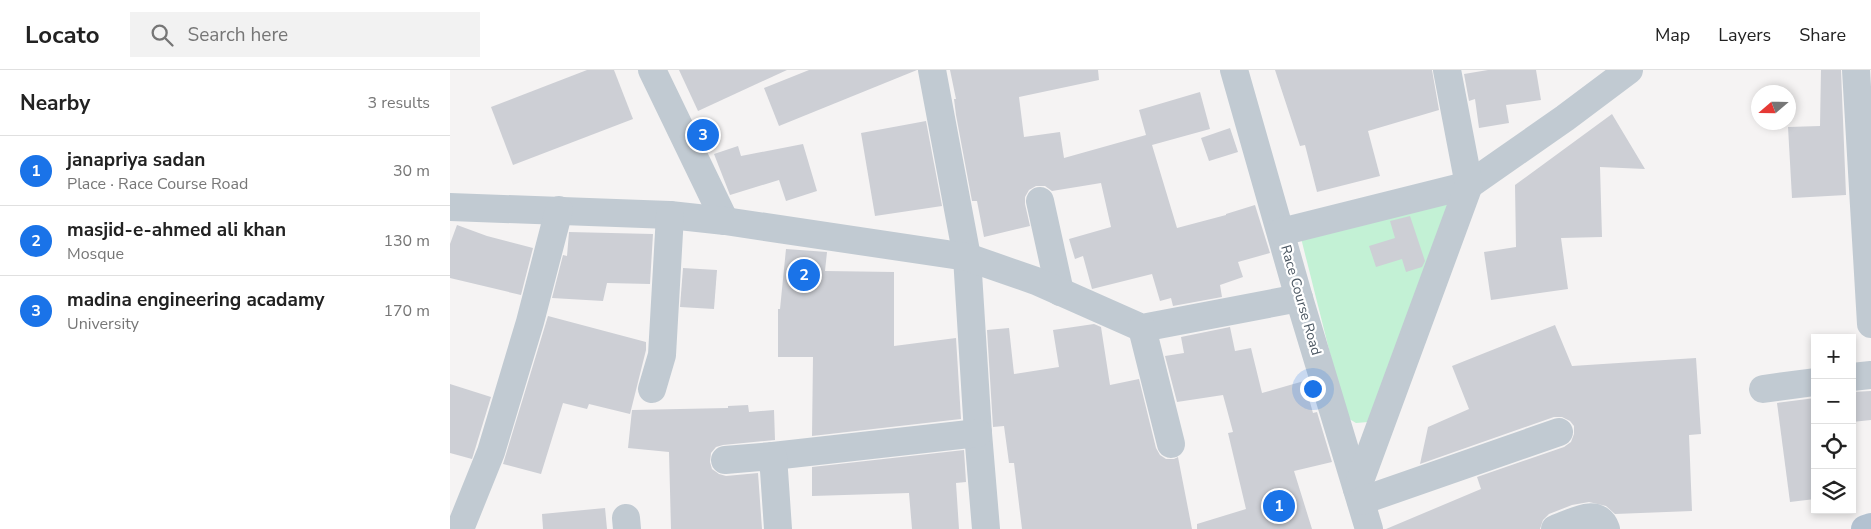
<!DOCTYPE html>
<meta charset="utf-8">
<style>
:root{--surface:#fff;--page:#f2f2f2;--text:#222;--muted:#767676;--line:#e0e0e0;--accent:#1a73e8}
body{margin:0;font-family:"Nunito Sans",sans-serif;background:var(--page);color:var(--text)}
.controls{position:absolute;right:15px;bottom:15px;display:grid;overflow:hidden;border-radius:0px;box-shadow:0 2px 8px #0003}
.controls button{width:45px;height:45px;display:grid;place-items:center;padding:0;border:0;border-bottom:1px solid var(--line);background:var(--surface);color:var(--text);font:25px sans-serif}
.compass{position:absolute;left:1301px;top:15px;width:45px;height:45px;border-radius:50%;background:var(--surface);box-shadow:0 2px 8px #0003;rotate:250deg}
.you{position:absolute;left:862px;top:318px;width:18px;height:18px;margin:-12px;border:4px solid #fff;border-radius:50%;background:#1a73e8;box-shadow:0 0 0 8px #1a73e833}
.badge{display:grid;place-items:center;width:32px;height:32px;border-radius:50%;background:var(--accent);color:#fff;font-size:16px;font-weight:700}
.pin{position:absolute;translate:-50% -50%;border:2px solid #fff;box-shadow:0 1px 5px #0006}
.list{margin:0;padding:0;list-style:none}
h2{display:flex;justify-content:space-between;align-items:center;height:65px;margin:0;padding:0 20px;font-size:21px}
h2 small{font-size:16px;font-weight:400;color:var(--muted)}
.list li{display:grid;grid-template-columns:32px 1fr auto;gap:15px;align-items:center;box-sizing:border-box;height:70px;padding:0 20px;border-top:1px solid var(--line)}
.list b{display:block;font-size:19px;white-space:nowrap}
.list p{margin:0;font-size:16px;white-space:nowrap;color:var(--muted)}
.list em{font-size:16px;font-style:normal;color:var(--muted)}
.icon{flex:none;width:28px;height:28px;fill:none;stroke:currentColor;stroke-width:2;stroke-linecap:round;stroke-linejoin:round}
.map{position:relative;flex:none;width:1421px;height:459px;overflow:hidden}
header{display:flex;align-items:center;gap:30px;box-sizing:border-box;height:70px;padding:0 25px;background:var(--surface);border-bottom:1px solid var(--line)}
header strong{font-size:24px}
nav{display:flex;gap:28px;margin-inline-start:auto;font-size:18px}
.search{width:350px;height:45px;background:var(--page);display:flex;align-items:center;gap:12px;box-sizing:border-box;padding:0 18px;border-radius:0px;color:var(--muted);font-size:19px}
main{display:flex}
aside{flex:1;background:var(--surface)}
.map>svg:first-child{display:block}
</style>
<header>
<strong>Locato</strong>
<div class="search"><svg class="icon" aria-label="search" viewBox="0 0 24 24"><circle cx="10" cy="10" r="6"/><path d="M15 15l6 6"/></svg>Search here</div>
<nav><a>Map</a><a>Layers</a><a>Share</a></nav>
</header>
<main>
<aside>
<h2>Nearby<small>3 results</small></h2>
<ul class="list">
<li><span class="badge">1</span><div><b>janapriya sadan</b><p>Place · Race Course Road</p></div><em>30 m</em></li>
<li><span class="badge">2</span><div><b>masjid-e-ahmed ali khan</b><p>Mosque</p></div><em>130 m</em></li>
<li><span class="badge">3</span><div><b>madina engineering acadamy</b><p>University</p></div><em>170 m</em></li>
</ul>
</aside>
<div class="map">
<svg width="1421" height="459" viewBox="0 0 1421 459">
<rect width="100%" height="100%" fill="#f5f3f3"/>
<path fill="#c3f1d5" d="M 990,128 L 1002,139 L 918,352 L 906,353 L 896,347 L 850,164 Z"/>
<g fill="#cdcfd5">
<path d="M 137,0 L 164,0 L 183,49 L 63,95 L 41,37 Z"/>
<path d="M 229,0 L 337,0 L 248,41 Z"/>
<path d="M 359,0 L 467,0 L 329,56 L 314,18 Z"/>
<path d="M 500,0 L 648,0 L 649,10 L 569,27 L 574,67 L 610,62 L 614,88 L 696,65 L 689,40 L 750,22 L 760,59 L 702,75 L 727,158 L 776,145 L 776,144 L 805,135 L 820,183 L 788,192 L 793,207 L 770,215 L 772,227 L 723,236 L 721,228 L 710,231 L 702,204 L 642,219 L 633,186 L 625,189 L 619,169 L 661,157 L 651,113 L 602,121 L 595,116 L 586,116 L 579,120 L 575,127 L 575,134 L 580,156 L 534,167 L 527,131 L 522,131 L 506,45 L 504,29 L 506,29 Z"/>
<path d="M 825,0 L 982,0 L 989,40 L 918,61 L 930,106 L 867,122 L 855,75 L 850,76 Z"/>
<path d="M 1038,0 L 1086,0 L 1091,30 L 1056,35 L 1059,53 L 1029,58 L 1025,29 L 1019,31 L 1014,4 Z"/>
<path d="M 1371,0 L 1391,0 L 1396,125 L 1342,128 L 1338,57 L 1370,56 Z"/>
<path d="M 1162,44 L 1195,99 L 1150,97 L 1152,167 L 1111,168 L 1118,219 L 1041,230 L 1034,182 L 1066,177 L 1065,115 Z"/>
<path d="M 476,51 L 492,136 L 425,146 L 411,63 Z"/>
<path d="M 780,58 L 788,82 L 759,91 L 751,68 Z"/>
<path d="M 353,74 L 367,121 L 336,131 L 329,110 L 280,125 L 264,84 L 288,76 L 291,86 Z"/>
<path d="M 960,146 L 975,191 L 972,197 L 956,202 L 952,189 L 926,197 L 919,176 L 945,168 L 940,151 Z"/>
<path d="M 7,155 L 37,166 L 83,178 L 71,225 L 0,208 L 0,174 Z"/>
<path d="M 119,162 L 203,164 L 200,214 L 157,213 L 153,231 L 102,228 L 113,185 L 117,186 Z"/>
<path d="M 336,179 L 377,182 L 375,201 L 444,202 L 444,276 L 506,268 L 511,349 L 362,366 L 363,287 L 328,287 L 328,239 L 330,239 Z"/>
<path d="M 233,198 L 267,200 L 264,239 L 230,237 Z"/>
<path d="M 98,246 L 196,272 L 196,280 L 180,344 L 139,334 L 137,339 L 113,333 L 91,404 L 53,394 Z"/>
<path d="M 644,254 L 651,257 L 660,315 L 689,309 L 706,378 L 710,385 L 716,389 L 724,389 L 728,387 L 742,459 L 572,459 L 564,393 L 559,393 L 554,356 L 543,357 L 537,260 L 559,258 L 564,304 L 609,297 L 603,260 Z"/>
<path d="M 1105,255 L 1122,296 L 1246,288 L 1251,364 L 1239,365 L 1242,441 L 1165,444 L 1156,436 L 1139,432 L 1122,435 L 1099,444 L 1093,450 L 1090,459 L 936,459 L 1031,419 L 1027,407 L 1114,377 L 1121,372 L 1124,364 L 1124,356 L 1120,351 L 1112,347 L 1104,347 L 970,394 L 978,357 L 1019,339 L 1002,296 Z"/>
<path d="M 780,257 L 785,281 L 801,278 L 812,323 L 854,311 L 863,343 L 867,342 L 882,392 L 844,401 L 862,459 L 747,459 L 747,454 L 796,439 L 778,363 L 783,362 L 773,325 L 727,332 L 715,286 L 734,283 L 731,267 Z"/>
<path d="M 0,314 L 41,327 L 22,389 L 0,383 Z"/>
<path d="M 1421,321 L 1421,350 L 1402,352 L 1402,322 Z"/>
<path d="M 1365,328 L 1365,429 L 1340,432 L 1327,333 Z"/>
<path d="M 298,335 L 299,342 L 324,340 L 325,370 L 273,375 L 266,377 L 261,383 L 260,392 L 262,399 L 269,404 L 276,406 L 308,403 L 312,459 L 221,459 L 219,382 L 178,378 L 182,340 L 278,338 L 278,336 Z"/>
<path d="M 514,380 L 516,412 L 506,413 L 509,459 L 462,459 L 459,423 L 362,426 L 362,397 Z"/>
<path d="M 155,438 L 157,459 L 93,459 L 92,444 Z"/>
</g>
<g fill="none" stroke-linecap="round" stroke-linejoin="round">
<g stroke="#c1cad2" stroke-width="28">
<path d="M 202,0 L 275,151"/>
<path d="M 482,0 L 517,187 L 528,363 L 536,459"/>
<path d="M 784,0 L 849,228 L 919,459"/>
<path d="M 1406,0 L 1421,254"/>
<path d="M 590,131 L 610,222"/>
<path d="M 0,137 L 220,145 L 275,151 L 517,187 L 586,211 L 692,258 L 849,228"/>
<path d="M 831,162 L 1019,115 L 1115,48 L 1179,0"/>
<path d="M 692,258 L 721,374"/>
<path d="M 1402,307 L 1421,305"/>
<path d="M 202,319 L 212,285 L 220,145"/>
<path d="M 1313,319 L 1365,312"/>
<path d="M 323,386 L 528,363"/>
<path d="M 275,390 L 323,386 L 328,459"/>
<path d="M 907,419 L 1019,115 L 997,0"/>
<path d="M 911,431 L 1109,362"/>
<path d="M 176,448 L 177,459"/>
<path d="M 10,459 L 41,382 L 80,252 L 109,140"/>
<path d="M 1105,459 C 1122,453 1148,436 1156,459"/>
</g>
<path stroke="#b3c2d1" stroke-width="28" d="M 1415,459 L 1421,457"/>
</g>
<g text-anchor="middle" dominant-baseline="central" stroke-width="4.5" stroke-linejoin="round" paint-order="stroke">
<g font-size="14" fill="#4a5661" stroke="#fff">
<text transform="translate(851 230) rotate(74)">Race Course Road</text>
</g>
</g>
</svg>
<div class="controls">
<button>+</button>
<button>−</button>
<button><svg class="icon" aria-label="locate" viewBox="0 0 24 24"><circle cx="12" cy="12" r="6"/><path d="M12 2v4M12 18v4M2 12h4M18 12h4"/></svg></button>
<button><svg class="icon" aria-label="layers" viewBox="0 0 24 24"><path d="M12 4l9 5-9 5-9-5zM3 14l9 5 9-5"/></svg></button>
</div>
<svg class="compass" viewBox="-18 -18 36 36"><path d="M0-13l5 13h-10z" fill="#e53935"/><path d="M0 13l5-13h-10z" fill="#767676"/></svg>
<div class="you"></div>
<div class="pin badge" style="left:829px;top:436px">1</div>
<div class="pin badge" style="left:354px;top:205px">2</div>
<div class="pin badge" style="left:253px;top:65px">3</div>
</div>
</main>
